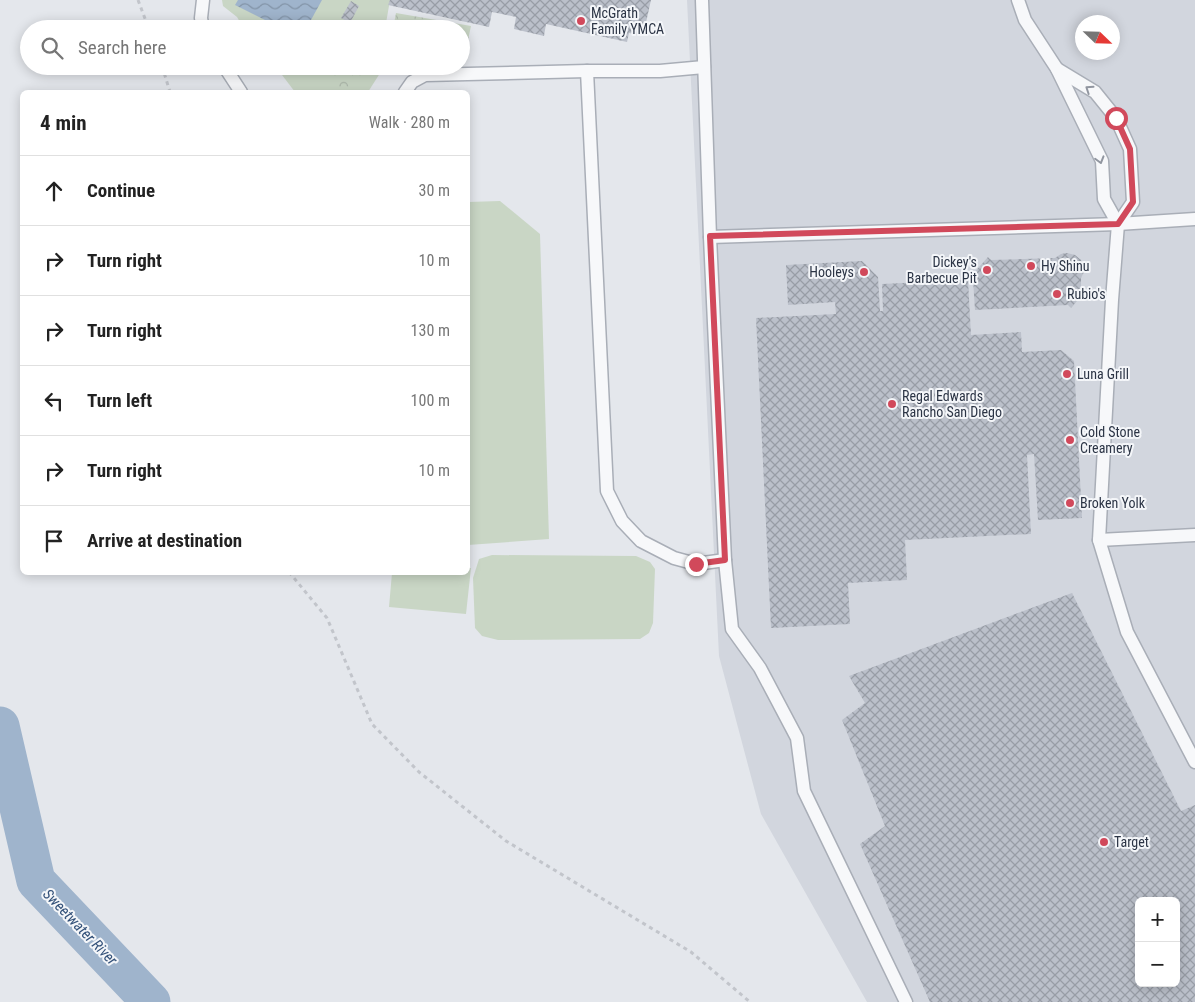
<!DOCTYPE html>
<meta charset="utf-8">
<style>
:root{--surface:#fff;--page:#f2f2f2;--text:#222;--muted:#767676;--line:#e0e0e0}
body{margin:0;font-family:"Roboto Condensed",sans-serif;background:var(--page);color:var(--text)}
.controls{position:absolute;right:15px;bottom:15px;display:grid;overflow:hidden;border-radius:8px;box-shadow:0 2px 12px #0003}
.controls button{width:45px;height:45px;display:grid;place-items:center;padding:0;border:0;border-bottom:1px solid var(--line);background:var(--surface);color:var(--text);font:25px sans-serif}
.compass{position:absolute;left:1075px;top:15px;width:45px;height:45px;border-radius:50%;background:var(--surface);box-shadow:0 2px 12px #0003;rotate:113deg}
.stop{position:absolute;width:15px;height:15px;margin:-11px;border:4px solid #d1495b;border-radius:50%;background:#fff}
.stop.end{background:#d1495b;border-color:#fff;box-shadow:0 1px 5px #0008}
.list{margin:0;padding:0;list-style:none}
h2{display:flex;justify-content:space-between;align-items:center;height:65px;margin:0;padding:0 20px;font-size:21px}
h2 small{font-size:16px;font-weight:400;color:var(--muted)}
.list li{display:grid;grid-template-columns:32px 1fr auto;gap:15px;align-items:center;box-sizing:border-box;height:70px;padding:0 20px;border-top:1px solid var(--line)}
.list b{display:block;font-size:19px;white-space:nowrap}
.list em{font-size:16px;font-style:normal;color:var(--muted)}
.icon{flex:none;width:28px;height:28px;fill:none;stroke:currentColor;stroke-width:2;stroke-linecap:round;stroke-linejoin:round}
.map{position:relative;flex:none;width:1195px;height:1002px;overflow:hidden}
.search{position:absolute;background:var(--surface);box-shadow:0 2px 12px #0003;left:20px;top:20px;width:450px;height:55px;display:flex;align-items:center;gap:12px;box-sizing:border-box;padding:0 18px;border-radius:28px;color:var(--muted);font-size:19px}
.panel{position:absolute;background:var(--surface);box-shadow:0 2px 12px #0003;left:20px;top:90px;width:450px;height:485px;border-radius:8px}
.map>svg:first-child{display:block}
</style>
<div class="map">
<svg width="1195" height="1002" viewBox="0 0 1195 1002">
<defs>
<pattern id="park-crowns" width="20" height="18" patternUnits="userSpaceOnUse" patternTransform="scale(1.25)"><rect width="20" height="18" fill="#c9d6c5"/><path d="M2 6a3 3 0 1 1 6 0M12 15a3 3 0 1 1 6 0" fill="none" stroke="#adb8ab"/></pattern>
<pattern id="water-waves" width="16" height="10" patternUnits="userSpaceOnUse" patternTransform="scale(1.25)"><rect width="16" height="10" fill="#9fb4cc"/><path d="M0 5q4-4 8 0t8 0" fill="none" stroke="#8293a7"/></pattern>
<pattern id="building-cross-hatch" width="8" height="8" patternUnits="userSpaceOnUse" patternTransform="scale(1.25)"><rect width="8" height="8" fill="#bbc0ca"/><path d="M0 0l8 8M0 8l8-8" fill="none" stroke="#989da6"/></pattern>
</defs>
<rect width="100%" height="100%" fill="#e4e7ec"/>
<path fill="#d2d6de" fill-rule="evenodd" d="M 687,0 L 1195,0 L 1195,1002 L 867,1002 L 761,814 L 719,656 ZM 1082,22 L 1112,22 L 1112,52 L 1082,52 ZM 1139,901 L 1176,901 L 1176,983 L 1139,983 Z"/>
<g fill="#c9d6c5">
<path d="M 222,0 L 390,0 L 385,29 L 244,29 L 237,17 L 223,6 Z"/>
<path d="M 281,66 L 382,66 L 382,70 L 368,92 L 295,92 L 279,71 Z"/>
<path d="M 500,201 L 540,234 L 549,539 L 468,545 L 468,202 Z"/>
<path d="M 492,555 L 636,556 L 650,562 L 655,569 L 653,623 L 649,633 L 640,639 L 498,640 L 482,636 L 475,628 L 473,578 L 479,559 Z"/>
<path d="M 468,568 L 471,568 L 466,614 L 389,607 L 392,573 L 468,572 Z"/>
</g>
<g fill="url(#park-crowns)">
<path d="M 396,13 L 471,26 L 468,40 L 461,40 L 461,29 L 393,29 Z"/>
<path d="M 332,66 L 374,66 L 368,73 L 364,83 L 353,92 L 325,92 L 327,83 L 332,79 Z"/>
</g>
<path fill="url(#water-waves)" d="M 238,0 L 322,0 L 306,29 L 283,29 L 235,5 Z"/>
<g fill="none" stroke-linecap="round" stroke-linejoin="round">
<path stroke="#9fb4cc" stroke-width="39" d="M 0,726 L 36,881 L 151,1002"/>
</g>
<g fill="url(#building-cross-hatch)" fill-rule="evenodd">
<path d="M 390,0 L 651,0 L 643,36 L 629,33 L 627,42 L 546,24 L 544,36 L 514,29 L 516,17 L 492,12 L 489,27 L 388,5 Z"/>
<path d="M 351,1 L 359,6 L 350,23 L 341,18 Z"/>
<path d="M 1067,253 L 1075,255 L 1081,260 L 1083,266 L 1084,272 L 1081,278 L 1081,292 L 1083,294 L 1071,308 L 1068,305 L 975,310 L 973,279 L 970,277 L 988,257 L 991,260 L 1055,258 L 1061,254 Z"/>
<path d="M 862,261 L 878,277 L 880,311 L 883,311 L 882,284 L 968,280 L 971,335 L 1021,332 L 1022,352 L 1061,350 L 1074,361 L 1082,518 L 1038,520 L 1034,454 L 1027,455 L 1031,534 L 905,540 L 907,580 L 848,583 L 850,624 L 771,628 L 756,318 L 836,314 L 835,302 L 788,305 L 786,265 Z"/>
<path d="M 1072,593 L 1181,811 L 1195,805 L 1195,1002 L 930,1002 L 860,844 L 885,826 L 842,720 L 865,703 L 849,676 ZM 1139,901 L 1176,901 L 1176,983 L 1139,983 Z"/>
</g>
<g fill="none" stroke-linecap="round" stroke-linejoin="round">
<defs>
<g id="service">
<path d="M 203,0 L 201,18 L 203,29"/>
<path d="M 702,0 L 710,237 L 725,560 L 732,629 L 760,668 L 797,738 L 804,791 L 906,1002"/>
<path d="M 1018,0 L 1025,20 L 1057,69 L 1102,161 L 1104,199 L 1118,224"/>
<path d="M 224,66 L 241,92"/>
<path d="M 704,67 L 660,71 L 587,71 L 607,491 L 622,521 L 641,541 L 674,558 L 696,564 L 725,560"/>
<path d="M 1057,69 L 1095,92 L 1116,118 L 1130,149 L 1133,202 L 1118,224 L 1112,300 L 1099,540 L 1127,632 L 1195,762"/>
<path d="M 405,92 L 412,82 L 425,75 L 587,71"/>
<path d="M 710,237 L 1118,224 L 1195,219"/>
<path d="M 1099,540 L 1195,535"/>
</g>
</defs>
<use href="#service" stroke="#a9aeb7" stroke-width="15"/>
<g stroke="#c2c5cb" stroke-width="3" stroke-dasharray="4 4" stroke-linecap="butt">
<path d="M 138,0 L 149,29"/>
<path d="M 162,66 L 170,92"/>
<path d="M 289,572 L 327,618 L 372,724 L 419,772 L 506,841 L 691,952 L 750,1002"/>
</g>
<use href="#service" stroke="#f7f8fa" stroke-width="12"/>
</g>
<defs><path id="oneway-chevron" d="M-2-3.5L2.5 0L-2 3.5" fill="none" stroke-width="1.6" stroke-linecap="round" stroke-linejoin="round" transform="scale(1.25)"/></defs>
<g stroke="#9196a0">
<use href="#oneway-chevron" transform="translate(1089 89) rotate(-146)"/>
<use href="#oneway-chevron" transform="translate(1100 160) rotate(74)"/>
</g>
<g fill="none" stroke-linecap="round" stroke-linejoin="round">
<path stroke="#d1495b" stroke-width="6" d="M 696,564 L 725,560 L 710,236 L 1118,224 L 1133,202 L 1130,149 L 1116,118"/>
</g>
<g fill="#d1495b" stroke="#f4f6f9" stroke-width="2">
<circle cx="581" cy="21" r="5"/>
<circle cx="1031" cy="266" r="5"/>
<circle cx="987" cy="270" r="5"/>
<circle cx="864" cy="272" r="5"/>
<circle cx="1057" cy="294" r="5"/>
<circle cx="1067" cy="374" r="5"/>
<circle cx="892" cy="404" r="5"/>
<circle cx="1070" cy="440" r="5"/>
<circle cx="1070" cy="503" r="5"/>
<circle cx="1104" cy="842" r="5"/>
</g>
<g text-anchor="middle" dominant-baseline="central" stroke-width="4" stroke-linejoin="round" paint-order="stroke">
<g font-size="14" fill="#2b3445" stroke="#f4f6f9" text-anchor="start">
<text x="591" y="13">McGrath<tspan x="591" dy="16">Family YMCA</tspan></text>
<text x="977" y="262" text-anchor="end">Dickey's<tspan x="977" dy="16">Barbecue Pit</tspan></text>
<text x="1041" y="266">Hy Shinu</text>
<text x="854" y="272" text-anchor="end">Hooleys</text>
<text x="1067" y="294">Rubio's</text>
<text x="1077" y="374">Luna Grill</text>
<text x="902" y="396">Regal Edwards<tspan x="902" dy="16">Rancho San Diego</tspan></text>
<text x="1080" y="432">Cold Stone<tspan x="1080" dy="16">Creamery</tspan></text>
<text x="1080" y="503">Broken Yolk</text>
<text x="1114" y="842">Target</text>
</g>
<g font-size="15" font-style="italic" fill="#34527a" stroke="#f4f6f9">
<text transform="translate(80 927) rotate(46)">Sweetwater River</text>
</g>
</g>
</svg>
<div class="controls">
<button>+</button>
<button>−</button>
</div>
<svg class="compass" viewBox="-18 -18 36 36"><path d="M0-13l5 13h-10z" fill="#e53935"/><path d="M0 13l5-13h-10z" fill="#767676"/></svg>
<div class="stop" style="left:1116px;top:118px"></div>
<div class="stop end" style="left:696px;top:564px"></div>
<div class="search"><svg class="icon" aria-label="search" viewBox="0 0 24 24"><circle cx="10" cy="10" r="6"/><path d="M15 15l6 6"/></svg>Search here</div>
<section class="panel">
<h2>4 min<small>Walk · 280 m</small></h2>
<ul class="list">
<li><svg class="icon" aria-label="ahead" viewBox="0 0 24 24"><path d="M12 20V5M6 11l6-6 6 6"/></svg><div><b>Continue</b></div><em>30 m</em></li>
<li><svg class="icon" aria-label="right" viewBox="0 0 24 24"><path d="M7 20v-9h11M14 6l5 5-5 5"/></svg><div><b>Turn right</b></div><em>10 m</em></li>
<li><svg class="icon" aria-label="right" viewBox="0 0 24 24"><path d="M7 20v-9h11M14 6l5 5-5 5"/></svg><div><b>Turn right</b></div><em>130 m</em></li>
<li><svg class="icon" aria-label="left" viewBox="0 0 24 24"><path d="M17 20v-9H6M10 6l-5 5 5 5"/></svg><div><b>Turn left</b></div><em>100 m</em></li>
<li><svg class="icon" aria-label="right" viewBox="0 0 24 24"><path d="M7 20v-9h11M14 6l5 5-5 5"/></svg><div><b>Turn right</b></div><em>10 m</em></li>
<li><svg class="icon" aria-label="arrive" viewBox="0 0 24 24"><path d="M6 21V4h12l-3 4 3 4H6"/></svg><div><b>Arrive at destination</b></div></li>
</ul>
</section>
</div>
